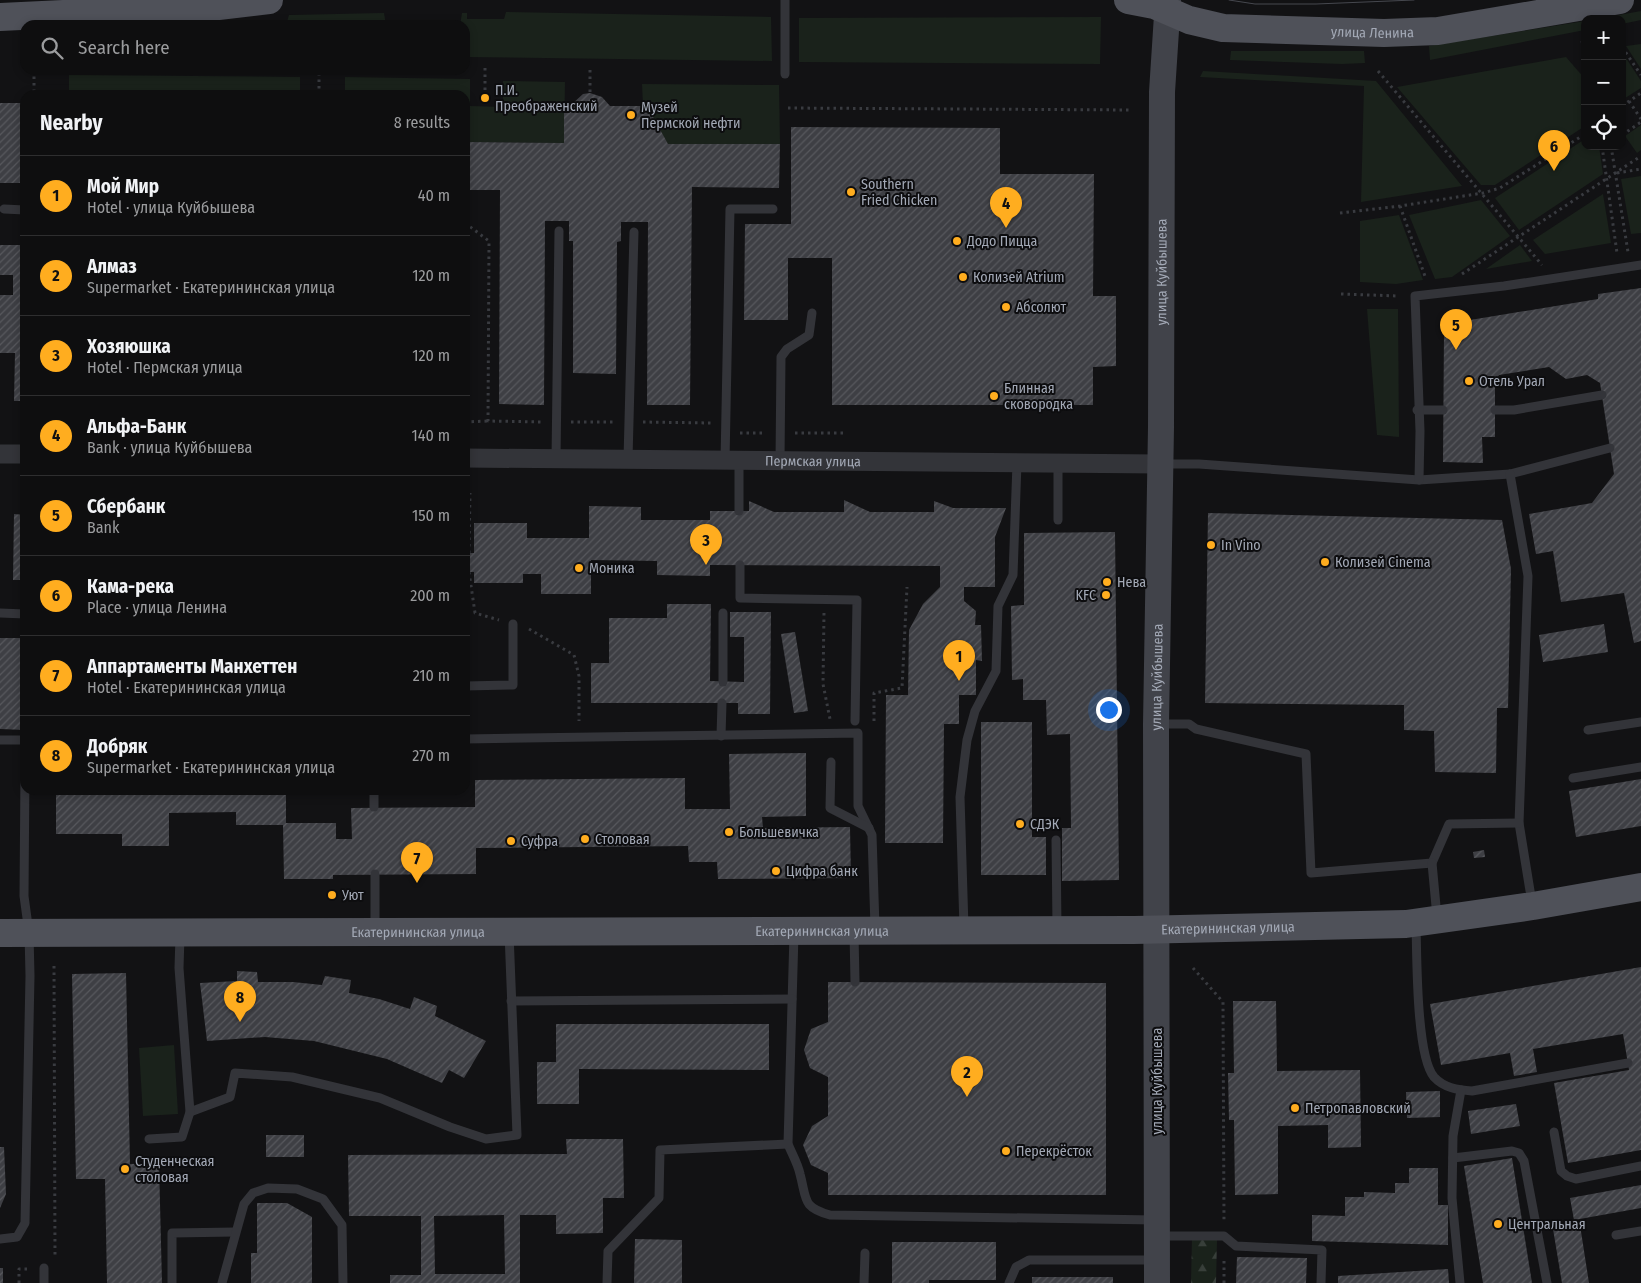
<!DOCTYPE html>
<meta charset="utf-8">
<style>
:root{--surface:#0e0e0f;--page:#171718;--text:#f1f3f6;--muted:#9b9c9e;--line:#2e2e2f;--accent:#ffad1f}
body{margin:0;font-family:"Fira Sans Condensed",sans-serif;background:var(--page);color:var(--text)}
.controls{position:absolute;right:15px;top:15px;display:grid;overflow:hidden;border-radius:10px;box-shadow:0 2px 8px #0003}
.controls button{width:45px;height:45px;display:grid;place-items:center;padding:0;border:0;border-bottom:1px solid var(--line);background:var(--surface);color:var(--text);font:25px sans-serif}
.you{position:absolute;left:1108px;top:709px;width:18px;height:18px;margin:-12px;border:4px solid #fff;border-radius:50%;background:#1a73e8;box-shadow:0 0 0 8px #1a73e833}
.badge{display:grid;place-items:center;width:32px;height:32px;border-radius:50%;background:var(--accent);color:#111;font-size:16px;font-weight:700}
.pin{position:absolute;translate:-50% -41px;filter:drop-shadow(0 1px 2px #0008)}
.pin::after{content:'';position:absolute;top:26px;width:18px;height:15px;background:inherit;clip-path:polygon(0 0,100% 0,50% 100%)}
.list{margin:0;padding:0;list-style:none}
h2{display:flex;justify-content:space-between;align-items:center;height:65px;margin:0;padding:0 20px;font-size:21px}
h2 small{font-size:16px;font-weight:400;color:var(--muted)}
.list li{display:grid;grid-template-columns:32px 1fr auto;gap:15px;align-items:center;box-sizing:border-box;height:80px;padding:0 20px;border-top:1px solid var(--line)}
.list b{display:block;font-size:19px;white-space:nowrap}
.list p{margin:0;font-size:16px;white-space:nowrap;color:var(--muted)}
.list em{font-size:16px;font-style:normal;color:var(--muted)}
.icon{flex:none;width:28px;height:28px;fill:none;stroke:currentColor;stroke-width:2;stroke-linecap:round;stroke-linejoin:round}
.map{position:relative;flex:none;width:1641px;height:1283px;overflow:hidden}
.search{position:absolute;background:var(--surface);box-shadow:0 2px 8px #0003;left:20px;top:20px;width:450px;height:55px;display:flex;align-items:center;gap:12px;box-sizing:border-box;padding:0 18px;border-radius:15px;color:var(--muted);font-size:19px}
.panel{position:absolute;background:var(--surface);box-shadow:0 2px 8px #0003;left:20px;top:90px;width:450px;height:705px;border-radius:15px}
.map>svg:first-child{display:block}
</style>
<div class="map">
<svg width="1641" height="1283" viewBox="0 0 1641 1283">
<defs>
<pattern id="forest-firs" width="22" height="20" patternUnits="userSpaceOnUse" patternTransform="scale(1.25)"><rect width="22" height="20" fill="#1a221b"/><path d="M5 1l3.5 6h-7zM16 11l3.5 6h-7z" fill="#383f3a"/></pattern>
<pattern id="building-hatch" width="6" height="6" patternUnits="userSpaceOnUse" patternTransform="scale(1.25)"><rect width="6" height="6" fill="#3e3f44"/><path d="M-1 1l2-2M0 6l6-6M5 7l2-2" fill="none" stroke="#57585d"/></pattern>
</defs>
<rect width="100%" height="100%" fill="#121214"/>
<g fill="#1a221b">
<path d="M 1641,11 L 1641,20 L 1622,24 L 1622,19 L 1597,19 Z"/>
<path d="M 506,12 L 771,17 L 772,61 L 465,57 L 465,25 L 460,25 L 462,13 L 467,13 L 467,19 L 504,19 Z"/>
<path d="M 384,13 L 386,25 L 286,25 L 289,15 Z"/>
<path d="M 1101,17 L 1100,64 L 799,62 L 799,18 Z"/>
<path d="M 1585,21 L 1585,30 L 1430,60 L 1429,46 Z"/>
<path d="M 1641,44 L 1641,69 L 1626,46 Z"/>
<path d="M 1231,51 L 1364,51 L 1365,63 L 1342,64 L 1230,60 Z"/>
<path d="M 1622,52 L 1641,81 L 1641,88 L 1622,100 Z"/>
<path d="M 1566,57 L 1585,79 L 1585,126 L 1495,185 L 1481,185 L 1397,87 Z"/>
<path d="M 1203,71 L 1376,81 L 1462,186 L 1361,202 L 1364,86 L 1200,77 Z"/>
<path d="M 69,75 L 300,77 L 300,95 L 69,95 Z"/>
<path d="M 345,77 L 470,79 L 470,106 L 503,107 L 503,81 L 565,82 L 564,143 L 465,142 L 465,95 L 345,95 Z"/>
<path d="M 642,84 L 779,85 L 780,144 L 668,144 L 643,106 Z"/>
<path d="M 1641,125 L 1641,150 L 1637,153 L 1625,136 Z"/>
<path d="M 1585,139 L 1585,146 L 1599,146 L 1603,174 L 1519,230 L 1495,198 Z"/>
<path d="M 1641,176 L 1641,233 L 1631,234 L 1621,179 Z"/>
<path d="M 1603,194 L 1611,243 L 1545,254 L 1533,240 Z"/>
<path d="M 1481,200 L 1510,236 L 1452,277 L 1435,279 L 1409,215 Z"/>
<path d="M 1399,215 L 1423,280 L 1396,284 L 1360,282 L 1360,221 Z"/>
<path d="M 1520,245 L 1532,261 L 1486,269 Z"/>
<path d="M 1367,309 L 1398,309 L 1399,437 L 1377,435 Z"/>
<path d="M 174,1045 L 178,1114 L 143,1116 L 139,1048 Z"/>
</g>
<path fill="url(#forest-firs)" d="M 1192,1239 L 1217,1239 L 1216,1283 L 1191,1283 Z"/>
<g fill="url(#building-hatch)" fill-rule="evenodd">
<path d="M 590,93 L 602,97 L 610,106 L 647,106 L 668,144 L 780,144 L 779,188 L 692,187 L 690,405 L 647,405 L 648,222 L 621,222 L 621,241 L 617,242 L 616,374 L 573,373 L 573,241 L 569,241 L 569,221 L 545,221 L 544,405 L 499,404 L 500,190 L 465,190 L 465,142 L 564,143 L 564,106 L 570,106 L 583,94 Z"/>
<rect x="0" y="103" width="25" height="80"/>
<path d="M 791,127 L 1000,128 L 1000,174 L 1094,174 L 1093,296 L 1116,296 L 1116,366 L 1093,367 L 1093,405 L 832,405 L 832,258 L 788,258 L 788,320 L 744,320 L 745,224 L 791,224 Z"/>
<path d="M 22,237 L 25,237 L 25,401 L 14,401 L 15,353 L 0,353 L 0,295 L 13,295 L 13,275 L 0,275 L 0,245 L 22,245 Z"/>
<path d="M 1641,288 L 1641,641 L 1634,643 L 1624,593 L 1561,602 L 1553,551 L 1536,554 L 1529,514 L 1592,503 L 1614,474 L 1600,383 L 1587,375 L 1566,379 L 1549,367 L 1499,375 L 1495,380 L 1495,437 L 1482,437 L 1483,463 L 1443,462 L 1444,334 L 1452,323 L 1598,299 L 1598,294 Z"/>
<path d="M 844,500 L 870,512 L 934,512 L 934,501 L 953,508 L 1006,508 L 995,537 L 995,587 L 964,587 L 964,601 L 976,611 L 975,625 L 981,625 L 982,661 L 976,660 L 976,695 L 959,695 L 959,724 L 944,724 L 943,843 L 885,843 L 886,695 L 908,695 L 909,630 L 923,604 L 940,587 L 940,566 L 710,565 L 710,576 L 657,575 L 657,561 L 591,560 L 591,594 L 541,594 L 541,574 L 523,574 L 523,583 L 474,583 L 474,572 L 465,572 L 465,553 L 474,553 L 474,523 L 527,523 L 527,538 L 589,538 L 589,506 L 641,507 L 641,520 L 710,520 L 710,511 L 749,511 L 749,501 L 774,512 L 844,512 Z"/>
<path d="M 1208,513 L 1502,520 L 1511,569 L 1508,708 L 1497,708 L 1496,773 L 1435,772 L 1434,731 L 1404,730 L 1404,705 L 1205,703 Z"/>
<path d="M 14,514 L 25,515 L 25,580 L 13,580 Z"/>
<path d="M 1115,532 L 1119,880 L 1062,881 L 1062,828 L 1071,828 L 1070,734 L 1047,735 L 1046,700 L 1023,700 L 1023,679 L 1012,680 L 1011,606 L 1024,605 L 1024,533 Z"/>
<path d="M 667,604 L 711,604 L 710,681 L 744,682 L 744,637 L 730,637 L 730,612 L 771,612 L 770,714 L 738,714 L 738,703 L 591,703 L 591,663 L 609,663 L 609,618 L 667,618 Z"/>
<path d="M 1604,624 L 1608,652 L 1543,662 L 1539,635 Z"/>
<path d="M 795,632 L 808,711 L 794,713 L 781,634 Z"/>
<path d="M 0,638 L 25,638 L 25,730 L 0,729 Z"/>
<path d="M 981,722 L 1032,722 L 1032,837 L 1046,837 L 1046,875 L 981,875 Z"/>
<path d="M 806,753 L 806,816 L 762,817 L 763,828 L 850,827 L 851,878 L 718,879 L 717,862 L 689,862 L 688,846 L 476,848 L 476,874 L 333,875 L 333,879 L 284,879 L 283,825 L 236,825 L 236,812 L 169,813 L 169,846 L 122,846 L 122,834 L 56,834 L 56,790 L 105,790 L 105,795 L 121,794 L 121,790 L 286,790 L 286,823 L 336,823 L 336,839 L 352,839 L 351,808 L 475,807 L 475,780 L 685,778 L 685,809 L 730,809 L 729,754 Z"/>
<path d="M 1641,779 L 1641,826 L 1576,837 L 1569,791 Z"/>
<path d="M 1484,850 L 1485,857 L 1474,858 L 1473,852 Z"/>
<path d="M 1641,967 L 1641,1150 L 1568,1163 L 1554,1083 L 1629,1070 L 1623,1034 L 1533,1049 L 1537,1072 L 1514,1076 L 1510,1053 L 1441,1065 L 1430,1004 Z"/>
<path d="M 237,971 L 257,972 L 258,982 L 293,982 L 322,985 L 325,976 L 351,980 L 349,993 L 379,999 L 410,1009 L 414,997 L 437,1006 L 435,1016 L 486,1041 L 464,1078 L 449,1070 L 442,1083 L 387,1059 L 314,1041 L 265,1037 L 207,1041 L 200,983 L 237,981 Z"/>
<path d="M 126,973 L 130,1164 L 159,1163 L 162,1283 L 107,1283 L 105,1179 L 76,1179 L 72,974 Z"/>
<path d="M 828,982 L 1106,983 L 1106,1195 L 828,1195 L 828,1173 L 811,1165 L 803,1145 L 812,1126 L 828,1116 L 828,1077 L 810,1068 L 804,1050 L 811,1029 L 828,1022 Z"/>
<path d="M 1233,1001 L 1276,1001 L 1277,1071 L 1360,1070 L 1361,1147 L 1328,1148 L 1328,1125 L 1278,1126 L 1278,1194 L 1235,1195 L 1234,1120 L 1229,1120 L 1228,1073 L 1234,1073 Z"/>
<path d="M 556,1024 L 769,1024 L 769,1070 L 579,1069 L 579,1104 L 537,1104 L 537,1062 L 556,1062 Z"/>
<path d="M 1440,1091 L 1440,1117 L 1407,1118 L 1406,1092 Z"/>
<path d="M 1516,1104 L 1520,1126 L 1471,1134 L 1468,1111 Z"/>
<rect x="266" y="1135" width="38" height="22"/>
<path d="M 566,1139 L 623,1139 L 624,1198 L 603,1198 L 603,1233 L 556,1234 L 556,1215 L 520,1215 L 520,1283 L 390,1283 L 390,1275 L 421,1275 L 421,1216 L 349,1216 L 348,1155 L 567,1154 ZM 504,1215 L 505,1274 L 435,1274 L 434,1216 Z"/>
<path d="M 0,1147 L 4,1147 L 6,1194 L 0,1208 Z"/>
<path d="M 1512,1158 L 1532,1283 L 1483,1283 L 1464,1166 Z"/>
<path d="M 1409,1168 L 1438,1168 L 1438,1205 L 1448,1205 L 1448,1245 L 1312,1241 L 1312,1215 L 1345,1216 L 1345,1197 L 1364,1197 L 1364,1192 L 1395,1193 L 1395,1183 L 1409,1183 Z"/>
<path d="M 1641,1185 L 1641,1208 L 1574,1220 L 1570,1198 Z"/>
<path d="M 257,1203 L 287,1203 L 312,1217 L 312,1283 L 251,1283 L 251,1253 L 257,1253 Z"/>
<path d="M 1580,1225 L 1589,1283 L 1562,1283 L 1553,1229 Z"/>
<path d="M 635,1239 L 682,1240 L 682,1283 L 634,1283 Z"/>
<path d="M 892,1242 L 996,1242 L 996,1280 L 929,1280 L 929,1283 L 892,1283 Z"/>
<path d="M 1237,1257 L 1307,1258 L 1306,1283 L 1236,1283 Z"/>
<rect x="0" y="1268" width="3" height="15"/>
<path d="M 1448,1269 L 1449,1283 L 1338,1283 L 1338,1276 Z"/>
<rect x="1032" y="1277" width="81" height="6"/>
</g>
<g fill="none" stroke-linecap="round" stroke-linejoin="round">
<g stroke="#393b40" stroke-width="3" stroke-dasharray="2.5 4" stroke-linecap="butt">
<path d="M 1582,41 L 1585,56"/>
<path d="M 1622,47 L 1641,75"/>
<path d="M 485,68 L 485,98"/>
<path d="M 34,70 L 34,95"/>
<path d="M 590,70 L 590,93"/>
<path d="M 1378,71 L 1542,265"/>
<path d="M 319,95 L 319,70"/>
<path d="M 1629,101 L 1641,119"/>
<path d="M 1622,106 L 1641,93"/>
<path d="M 788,108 L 1131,110"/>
<path d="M 1622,135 L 1641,122"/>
<path d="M 1602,146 L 1617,253"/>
<path d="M 1611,146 L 1628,252"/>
<path d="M 1617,173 L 1641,169"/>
<path d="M 1400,206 L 1426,279"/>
<path d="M 1340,213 L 1400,206 L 1483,193 L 1500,188 L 1585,134"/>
<path d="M 465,223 L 489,241 L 488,421 L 542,422"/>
<path d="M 1462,274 L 1641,156"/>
<path d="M 1341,294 L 1399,296"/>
<path d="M 465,422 L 488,421"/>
<path d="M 571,422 L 614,422"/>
<path d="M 643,422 L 712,423"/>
<path d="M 740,433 L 766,433"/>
<path d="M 795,433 L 845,433"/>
<path d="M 469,553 L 470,493"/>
<path d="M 469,572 L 475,613 L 499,620"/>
<path d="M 824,613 L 823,684 L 830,719"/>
<path d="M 529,629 L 574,655 L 579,676 L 579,721"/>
<path d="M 874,721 L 874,693 L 902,688 L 907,587"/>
<path d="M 54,966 L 55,1256"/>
<path d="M 1193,968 L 1223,1002 L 1224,1221"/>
<path d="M 19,1283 L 19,1269 L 28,1269"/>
<path d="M 1224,1283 L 1224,1257"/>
</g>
<g stroke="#333439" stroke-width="9">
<path d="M 785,74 L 785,0"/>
<path d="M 4,209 L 25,210"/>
<path d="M 1417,410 L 1443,410"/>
<path d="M 1495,410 L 1514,410 L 1602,395"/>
<path d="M 556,459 L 559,231"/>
<path d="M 628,459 L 634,232"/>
<path d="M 725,461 L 730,209 L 773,209"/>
<path d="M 739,461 L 739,511"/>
<path d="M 780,461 L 781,357 L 787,349 L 809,335 L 812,313"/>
<path d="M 1163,464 L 1199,464 L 1419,480 L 1510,474 L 1610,448"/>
<path d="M 1510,474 L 1528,576 L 1519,823 L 1532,903"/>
<path d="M 1419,480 L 1420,431 L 1415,296 L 1504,286 L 1641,265"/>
<path d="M 1058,520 L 1058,464"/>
<path d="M 740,565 L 740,598 L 857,600 L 855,721"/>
<path d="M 0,613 L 25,614"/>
<path d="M 723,682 L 723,613"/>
<path d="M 465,686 L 513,685 L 513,624"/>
<path d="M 1159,724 L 1189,724 L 1196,729 L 1306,754 L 1311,873 L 1432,863 L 1449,824 L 1519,823"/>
<path d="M 1588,730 L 1641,722"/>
<path d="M 721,736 L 722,703"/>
<path d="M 465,739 L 858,733 L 858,806 L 872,835 L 875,927"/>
<path d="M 0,740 L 25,740"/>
<path d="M 831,762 L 830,808 L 869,828"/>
<path d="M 1573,778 L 1641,767"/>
<path d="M 374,790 L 374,807"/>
<path d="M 1056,840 L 1057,927"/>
<path d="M 1432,863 L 1437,917"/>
<path d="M 375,874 L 375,929"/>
<path d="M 1416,925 C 1417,955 1416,1056 1434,1077 C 1444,1088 1458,1090 1472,1091 L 1628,1063"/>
<path d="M 964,928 L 960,797 L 967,740 L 975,711 L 996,671 L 998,606 L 1013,575 L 1017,463"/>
<path d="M 854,933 L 855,982"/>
<path d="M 794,934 L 788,1144 C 792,1154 798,1164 800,1174 C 807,1200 802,1207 830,1215 L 1155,1220"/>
<path d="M 511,1001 L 792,999"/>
<path d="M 190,1112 L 230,1097 L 235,1073 L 292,1077 L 380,1098 L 450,1127 L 486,1139 L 517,1135 L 509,933"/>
<path d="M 1554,1132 L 1561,1171 L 1567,1176 L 1576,1179 L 1641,1166"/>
<path d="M 149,1139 L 182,1137 L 190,1112 L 179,968 L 180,936"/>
<path d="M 1453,1158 L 1512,1151 L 1519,1153 L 1524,1161 L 1547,1283"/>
<path d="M 1616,1235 L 1641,1231"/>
<path d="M 1159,1236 L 1224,1236 L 1236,1246 L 1322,1250 L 1321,1283"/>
<path d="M 0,1239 L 17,1237 L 25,1223 L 30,976 L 29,933 L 24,896 L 25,769"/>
<path d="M 44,1283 L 44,1268"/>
<path d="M 172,1283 L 172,1233 L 235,1232"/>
<path d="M 222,1283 L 244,1204 L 253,1193 L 268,1188 L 297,1189 L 323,1199 L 342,1225 L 343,1283"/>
<path d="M 607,1283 L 608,1251 L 659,1198 L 660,1150 L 788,1144"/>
<path d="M 864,1283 L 865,1253"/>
<path d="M 1009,1283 L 1016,1267 L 1029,1260 L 1154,1260"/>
<path d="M 1460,1283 L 1452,1198 L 1453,1136 L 1461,1090"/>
</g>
<g stroke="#333439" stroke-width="19">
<path d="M 0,454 L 25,454"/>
<path id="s1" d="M 465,458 L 1160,464"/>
</g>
<path stroke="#41434a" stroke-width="26" id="s2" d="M 1157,1283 L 1156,724 L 1161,427 L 1162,92 L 1168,0"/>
<g stroke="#4f5159" stroke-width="28">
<path id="s3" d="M 1128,0 L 1154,5 L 1189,20 L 1223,28 L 1384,33 L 1438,31 L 1620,0"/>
<path d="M 0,17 L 210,7 L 269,0"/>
<path id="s4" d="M 0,933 L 1134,930 L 1406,924 L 1533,906 L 1641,887"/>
</g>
<path stroke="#46484f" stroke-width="1" d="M 1229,0 L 1255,4 L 1316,4 L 1414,0"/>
</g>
<g fill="#ffad1f" stroke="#0d0d0f" stroke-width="2">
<circle cx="485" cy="98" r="5"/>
<circle cx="631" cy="115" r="5"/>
<circle cx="851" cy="192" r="5"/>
<circle cx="957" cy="241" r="5"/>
<circle cx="963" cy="277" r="5"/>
<circle cx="1006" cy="307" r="5"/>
<circle cx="1469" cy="381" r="5"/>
<circle cx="994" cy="396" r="5"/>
<circle cx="1211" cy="545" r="5"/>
<circle cx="1325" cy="562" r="5"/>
<circle cx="579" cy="568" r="5"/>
<circle cx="1107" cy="582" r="5"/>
<circle cx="1106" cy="595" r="5"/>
<circle cx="1020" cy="824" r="5"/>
<circle cx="729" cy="832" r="5"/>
<circle cx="585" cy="839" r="5"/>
<circle cx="511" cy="841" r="5"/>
<circle cx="776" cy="871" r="5"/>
<circle cx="332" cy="895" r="5"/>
<circle cx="1295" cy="1108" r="5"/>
<circle cx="1006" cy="1151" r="5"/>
<circle cx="125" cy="1169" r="5"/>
<circle cx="1498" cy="1224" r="5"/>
</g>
<g text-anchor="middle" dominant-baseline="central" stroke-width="4" stroke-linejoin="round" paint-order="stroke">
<g font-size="14" fill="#a3a9b6" stroke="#0d0d0f">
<text stroke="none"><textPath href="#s3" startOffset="249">улица Ленина</textPath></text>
<text stroke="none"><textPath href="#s2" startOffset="1011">улица Куйбышева</textPath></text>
<text stroke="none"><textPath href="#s1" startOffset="348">Пермская улица</textPath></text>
<text stroke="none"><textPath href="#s2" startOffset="606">улица Куйбышева</textPath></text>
<text stroke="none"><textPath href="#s4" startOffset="1228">Екатерининская улица</textPath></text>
<text stroke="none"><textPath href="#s4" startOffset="822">Екатерининская улица</textPath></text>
<text stroke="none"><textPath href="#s4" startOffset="418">Екатерининская улица</textPath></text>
<text transform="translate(1157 1081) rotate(-90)">улица Куйбышева</text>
</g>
<g font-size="14" fill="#a3a9b6" stroke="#0d0d0f" text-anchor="start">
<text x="495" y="90">П.И.<tspan x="495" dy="16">Преображенский</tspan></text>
<text x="641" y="107">Музей<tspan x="641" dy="16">Пермской нефти</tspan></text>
<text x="861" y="184">Southern<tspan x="861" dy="16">Fried Chicken</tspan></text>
<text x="967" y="241">Додо Пицца</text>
<text x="973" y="277">Колизей Atrium</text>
<text x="1016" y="307">Абсолют</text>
<text x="1479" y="381">Отель Урал</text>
<text x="1004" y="388">Блинная<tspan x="1004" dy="16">сковородка</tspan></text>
<text x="1221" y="545">In Vino</text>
<text x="1335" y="562">Колизей Cinema</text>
<text x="589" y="568">Моника</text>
<text x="1117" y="582">Нева</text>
<text x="1096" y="595" text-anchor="end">KFC</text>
<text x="1030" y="824">СДЭК</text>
<text x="739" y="832">Большевичка</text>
<text x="595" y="839">Стoловая</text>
<text x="521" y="841">Суфра</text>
<text x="786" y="871">Цифра банк</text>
<text x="342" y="895">Уют</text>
<text x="1305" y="1108">Петропавловский</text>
<text x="1016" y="1151">Перекрёсток</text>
<text x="135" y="1161">Студенческая<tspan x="135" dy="16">столовая</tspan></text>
<text x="1508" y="1224">Центральная</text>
</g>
</g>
</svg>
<div class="controls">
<button>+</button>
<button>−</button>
<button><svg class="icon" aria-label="locate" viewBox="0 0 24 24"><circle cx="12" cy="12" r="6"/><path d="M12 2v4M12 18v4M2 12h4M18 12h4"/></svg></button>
</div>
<div class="you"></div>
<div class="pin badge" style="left:959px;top:681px">1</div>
<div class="pin badge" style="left:967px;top:1097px">2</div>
<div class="pin badge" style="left:706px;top:565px">3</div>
<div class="pin badge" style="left:1006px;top:228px">4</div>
<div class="pin badge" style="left:1456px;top:350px">5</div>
<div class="pin badge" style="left:1554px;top:171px">6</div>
<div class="pin badge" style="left:417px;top:883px">7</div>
<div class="pin badge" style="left:240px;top:1022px">8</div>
<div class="search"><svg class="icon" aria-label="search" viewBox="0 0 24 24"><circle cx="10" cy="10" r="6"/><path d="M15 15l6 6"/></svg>Search here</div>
<section class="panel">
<h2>Nearby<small>8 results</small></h2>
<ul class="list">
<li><span class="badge">1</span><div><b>Мой Мир</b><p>Hotel · улица Куйбышева</p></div><em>40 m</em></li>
<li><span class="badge">2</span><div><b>Алмаз</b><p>Supermarket · Екатерининская улица</p></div><em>120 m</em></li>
<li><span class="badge">3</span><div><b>Хозяюшка</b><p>Hotel · Пермская улица</p></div><em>120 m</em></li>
<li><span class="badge">4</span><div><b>Альфа-Банк</b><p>Bank · улица Куйбышева</p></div><em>140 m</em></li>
<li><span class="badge">5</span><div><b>Сбербанк</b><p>Bank</p></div><em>150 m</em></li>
<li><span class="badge">6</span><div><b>Кама-река</b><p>Place · улица Ленина</p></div><em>200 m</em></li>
<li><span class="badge">7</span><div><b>Аппартаменты Манхеттен</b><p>Hotel · Екатерининская улица</p></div><em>210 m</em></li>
<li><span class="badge">8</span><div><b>Добряк</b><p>Supermarket · Екатерининская улица</p></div><em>270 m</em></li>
</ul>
</section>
</div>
